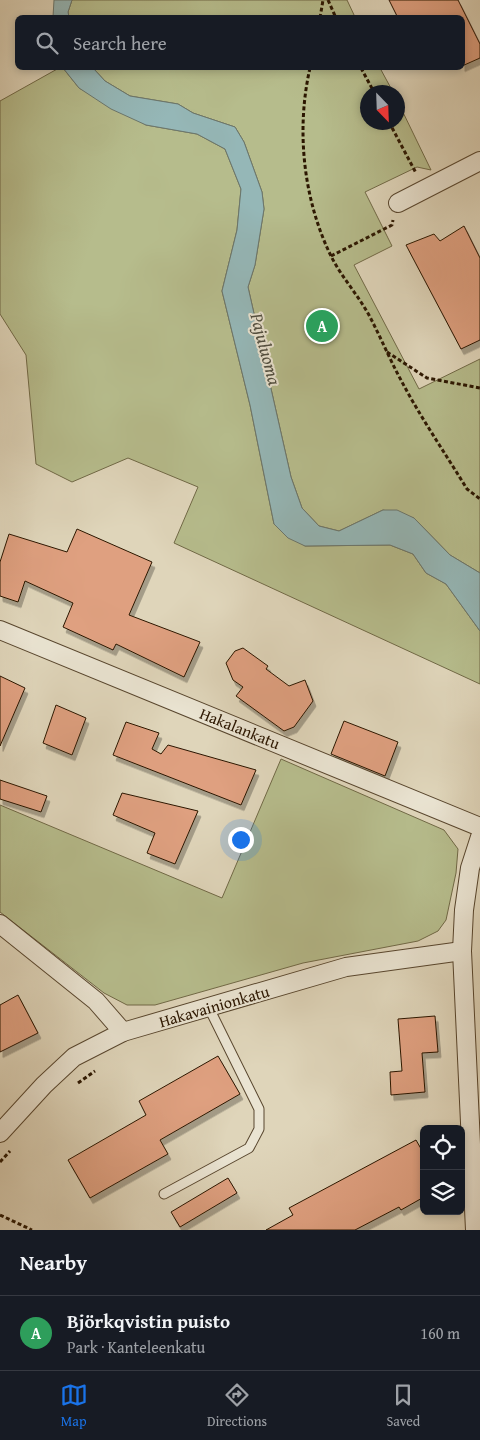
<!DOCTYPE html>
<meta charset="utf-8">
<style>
:root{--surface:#171b24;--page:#20242c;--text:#f1f3f6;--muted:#9ea1a6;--line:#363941;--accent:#1a73e8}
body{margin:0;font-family:"Gentium Book Plus",serif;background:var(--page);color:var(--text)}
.controls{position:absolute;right:15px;bottom:15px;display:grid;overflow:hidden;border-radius:8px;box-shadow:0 2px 8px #0003}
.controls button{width:45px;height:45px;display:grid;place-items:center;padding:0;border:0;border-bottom:1px solid var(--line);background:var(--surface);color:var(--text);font:25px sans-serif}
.compass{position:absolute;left:360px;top:85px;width:45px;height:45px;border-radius:50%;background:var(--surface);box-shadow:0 2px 8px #0003;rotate:157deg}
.you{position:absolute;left:240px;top:839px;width:18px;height:18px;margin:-12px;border:4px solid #fff;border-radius:50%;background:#1a73e8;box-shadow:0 0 0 8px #1a73e833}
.badge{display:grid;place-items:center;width:32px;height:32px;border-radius:50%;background:var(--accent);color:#fff;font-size:16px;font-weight:700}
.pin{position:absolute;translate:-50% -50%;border:2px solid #fff;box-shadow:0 1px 5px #0006}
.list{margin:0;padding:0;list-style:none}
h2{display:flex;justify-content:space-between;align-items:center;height:65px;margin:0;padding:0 20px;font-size:21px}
h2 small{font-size:16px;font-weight:400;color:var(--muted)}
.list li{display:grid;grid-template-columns:32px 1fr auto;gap:15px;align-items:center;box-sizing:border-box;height:75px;padding:0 20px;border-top:1px solid var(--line)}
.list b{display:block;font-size:19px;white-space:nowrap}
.list p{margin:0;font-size:16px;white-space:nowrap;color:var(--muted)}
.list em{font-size:16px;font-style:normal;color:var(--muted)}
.icon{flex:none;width:28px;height:28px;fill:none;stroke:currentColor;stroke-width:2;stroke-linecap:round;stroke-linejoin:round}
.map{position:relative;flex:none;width:480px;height:1230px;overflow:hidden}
.search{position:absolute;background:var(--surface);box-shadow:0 2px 8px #0003;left:15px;right:15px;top:15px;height:55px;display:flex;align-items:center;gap:12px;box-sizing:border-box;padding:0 18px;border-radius:8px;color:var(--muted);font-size:19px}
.sheet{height:140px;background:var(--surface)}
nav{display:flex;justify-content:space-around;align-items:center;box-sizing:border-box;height:70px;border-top:1px solid var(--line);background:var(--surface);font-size:14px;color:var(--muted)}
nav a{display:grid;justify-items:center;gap:2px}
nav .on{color:var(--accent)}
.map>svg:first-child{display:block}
</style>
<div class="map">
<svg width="480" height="1230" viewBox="0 0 480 1230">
<defs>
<filter id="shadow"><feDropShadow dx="3" dy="5.5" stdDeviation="0" flood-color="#0004"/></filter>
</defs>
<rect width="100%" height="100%" fill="#dfd5ba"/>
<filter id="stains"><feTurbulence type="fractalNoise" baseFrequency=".004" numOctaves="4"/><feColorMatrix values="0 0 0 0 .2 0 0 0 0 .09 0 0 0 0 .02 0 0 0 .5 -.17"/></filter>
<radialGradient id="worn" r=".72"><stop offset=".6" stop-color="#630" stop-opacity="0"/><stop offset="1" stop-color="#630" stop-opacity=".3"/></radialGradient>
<g fill="#b6bc8c" stroke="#706946">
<path d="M 72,0 L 347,0 L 355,17 L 69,18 L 68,12 Z"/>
<path d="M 59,68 L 63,68 L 79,88 L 146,125 L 197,134 L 225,149 L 241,189 L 237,230 L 222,291 L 250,405 L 274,524 L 305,546 L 390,545 L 413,554 L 426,573 L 446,584 L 480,631 L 480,684 L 174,543 L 198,487 L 128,458 L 72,482 L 36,464 L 26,355 L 0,314 L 0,101 Z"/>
<path d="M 93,68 L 380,68 L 393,92 L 368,92 L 368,122 L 398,122 L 398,102 L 431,170 L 417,167 L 365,192 L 392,246 L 354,265 L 419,389 L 480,359 L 480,573 L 450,555 L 414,518 L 383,510 L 339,531 L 319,526 L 302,508 L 291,477 L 248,287 L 255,265 L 264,209 L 262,192 L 244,142 L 235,127 L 193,113 L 178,104 L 130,96 L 105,81 Z"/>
<path d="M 281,759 L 444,830 L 458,849 L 456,873 L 446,920 L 438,931 L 418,941 L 303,963 L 155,1005 L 127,1005 L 104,993 L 0,912 L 0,805 L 222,898 Z"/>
</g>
<g fill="#95b7b7" stroke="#6b776e">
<path d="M 54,0 L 72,0 L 68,12 L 69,17 L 53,17 Z"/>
<path d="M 63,68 L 93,68 L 105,81 L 130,96 L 178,104 L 193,113 L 235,127 L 244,142 L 262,192 L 264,209 L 255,265 L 248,287 L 291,477 L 302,508 L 319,526 L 339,531 L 383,510 L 397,510 L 414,518 L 450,555 L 480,573 L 480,631 L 446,584 L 426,573 L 413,554 L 390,545 L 305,546 L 288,538 L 274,524 L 250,405 L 222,291 L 237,230 L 241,189 L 225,149 L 197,134 L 146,125 L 111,109 L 79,88 Z"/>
</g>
<g fill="#dfa080" stroke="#2b1600" filter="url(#shadow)">
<path d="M 389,0 L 458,0 L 480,44 L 480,58 L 462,66 L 462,18 L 398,18 Z"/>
<path d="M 464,226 L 480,258 L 480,340 L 461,349 L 406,245 L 434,234 L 440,241 Z"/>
<path d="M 77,529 L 152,562 L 129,615 L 200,642 L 184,677 L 116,644 L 113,650 L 63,627 L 73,603 L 25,581 L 18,602 L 0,596 L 0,562 L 9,534 L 67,552 Z"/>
<path d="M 243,648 L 268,666 L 266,669 L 289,686 L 305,680 L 313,701 L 294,727 L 284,731 L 236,696 L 243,687 L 233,680 L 226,663 L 235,651 Z"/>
<path d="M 0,676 L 25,688 L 0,746 Z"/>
<path d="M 56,705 L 86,718 L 72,755 L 43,743 Z"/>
<path d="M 344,721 L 398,742 L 385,776 L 331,754 Z"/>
<path d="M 126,722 L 159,733 L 152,749 L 161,754 L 168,745 L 256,770 L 241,805 L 113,755 Z"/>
<path d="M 0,780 L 47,796 L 41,812 L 0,799 Z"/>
<path d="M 122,793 L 198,811 L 175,864 L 147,853 L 155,833 L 113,815 Z"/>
<path d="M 18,995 L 38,1033 L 0,1052 L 0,1005 Z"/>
<path d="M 435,1016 L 438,1052 L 422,1053 L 425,1092 L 391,1095 L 390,1072 L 402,1071 L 398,1019 Z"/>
<path d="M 218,1056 L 240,1094 L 160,1140 L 168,1154 L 90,1198 L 68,1160 L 146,1115 L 139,1101 Z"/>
<path d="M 416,1140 L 424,1154 L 424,1197 L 401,1210 L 399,1207 L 355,1230 L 266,1230 L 293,1215 L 289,1208 Z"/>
<path d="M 228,1178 L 237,1193 L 180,1227 L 171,1212 Z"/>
</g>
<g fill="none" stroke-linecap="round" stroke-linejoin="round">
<defs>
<path id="service" d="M 164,1194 L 249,1148 L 259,1129 L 259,1109 L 209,1008"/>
<g id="minor">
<path d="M 398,203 L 480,161"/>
<path d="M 0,630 L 480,827"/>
<path d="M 0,924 L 96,1001 L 123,1032"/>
<path d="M 0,1133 L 44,1085 L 74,1057 L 123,1032 L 346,967 L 462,951"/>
<path d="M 475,1230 L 462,951 L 464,910 L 470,868 L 480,837"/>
</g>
</defs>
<use href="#service" stroke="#58462e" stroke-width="11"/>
<use href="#minor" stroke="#58462e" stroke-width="20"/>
<g stroke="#2b1600" stroke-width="3" stroke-dasharray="4 2.5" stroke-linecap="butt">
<path d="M 328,0 L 336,18"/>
<path d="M 320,18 L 323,0"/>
<path d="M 310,68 C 296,129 303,199 331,256 C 342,278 359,296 370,317 C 381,338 390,360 402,382 C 421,418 445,453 467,489 L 480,499"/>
<path d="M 361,68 L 374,92"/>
<path d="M 389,122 L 416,173"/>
<path d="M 331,256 L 392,225 L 393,220"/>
<path d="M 387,352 L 427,378 L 480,388"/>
<path d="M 78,1083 L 95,1071"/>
<path d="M 0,1162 L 10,1151"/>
<path d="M 0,1215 L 32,1230"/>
</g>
<use href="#service" stroke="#eae4d2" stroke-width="9"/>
<use href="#minor" stroke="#eae4d2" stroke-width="18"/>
</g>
<g text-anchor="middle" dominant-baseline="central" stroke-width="4" stroke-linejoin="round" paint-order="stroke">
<g font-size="16" fill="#2b1600" stroke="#eae4d2">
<text transform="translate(240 728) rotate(22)">Hakalankatu</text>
<text transform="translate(214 1006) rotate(-16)">Hakavainionkatu</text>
</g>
<g font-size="18" font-style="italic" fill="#504e40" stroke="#eae4d2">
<text transform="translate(266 349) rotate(75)">Pajuluoma</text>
</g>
</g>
<rect width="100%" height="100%" filter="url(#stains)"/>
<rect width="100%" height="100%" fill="url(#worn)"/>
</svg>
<div class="controls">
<button><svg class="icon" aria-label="locate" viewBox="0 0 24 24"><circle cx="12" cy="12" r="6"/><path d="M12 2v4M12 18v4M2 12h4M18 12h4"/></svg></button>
<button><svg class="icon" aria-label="layers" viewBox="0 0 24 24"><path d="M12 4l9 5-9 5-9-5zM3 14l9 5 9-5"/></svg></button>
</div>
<svg class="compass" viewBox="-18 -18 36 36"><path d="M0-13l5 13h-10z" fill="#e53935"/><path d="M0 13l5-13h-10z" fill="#9ea1a6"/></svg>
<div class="you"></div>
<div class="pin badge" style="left:322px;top:326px;background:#2e9e5b">A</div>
<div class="search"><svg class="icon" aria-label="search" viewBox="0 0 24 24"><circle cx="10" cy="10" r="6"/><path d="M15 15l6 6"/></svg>Search here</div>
</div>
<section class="sheet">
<h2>Nearby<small></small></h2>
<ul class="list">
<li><span class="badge" style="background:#2e9e5b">A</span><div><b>Björkqvistin puisto</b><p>Park · Kanteleenkatu</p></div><em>160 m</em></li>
</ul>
</section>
<nav>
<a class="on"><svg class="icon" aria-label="map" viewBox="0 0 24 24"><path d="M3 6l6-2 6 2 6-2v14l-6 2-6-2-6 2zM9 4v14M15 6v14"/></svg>Map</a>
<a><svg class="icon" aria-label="directions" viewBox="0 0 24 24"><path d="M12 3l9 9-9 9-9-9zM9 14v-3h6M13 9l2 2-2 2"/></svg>Directions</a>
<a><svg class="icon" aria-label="saved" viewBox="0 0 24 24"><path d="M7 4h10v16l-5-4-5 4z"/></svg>Saved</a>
</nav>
